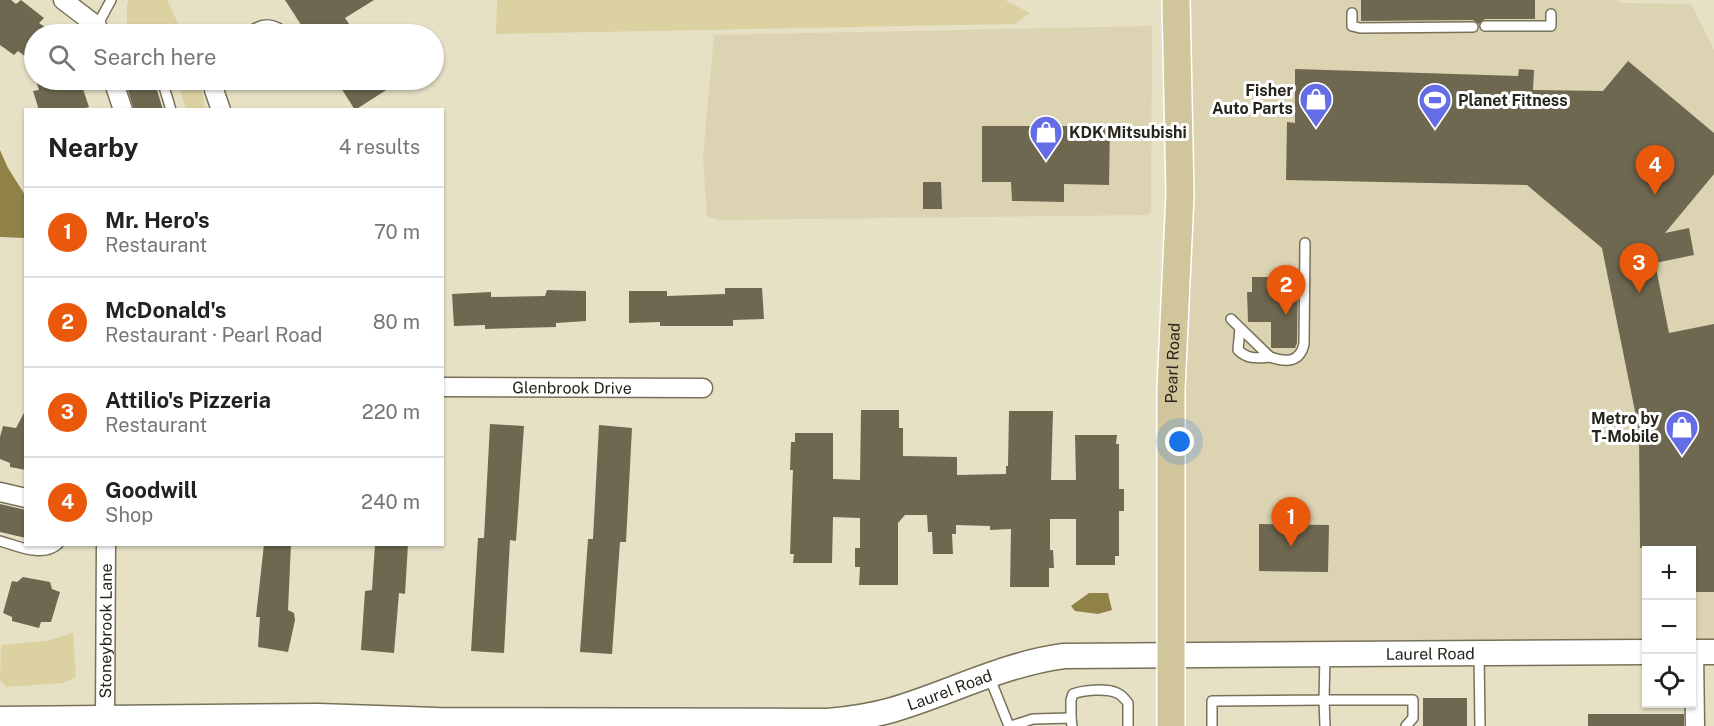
<!DOCTYPE html>
<meta charset="utf-8">
<style>
:root{--surface:#fff;--page:#f2f2f2;--text:#222;--muted:#767676;--line:#e0e0e0;--accent:#ea580c}
body{margin:0;font-family:"Public Sans",sans-serif;background:var(--page);color:var(--text)}
.controls{position:absolute;right:18px;bottom:18px;display:grid;overflow:hidden;border-radius:0px;box-shadow:0 2px 4px #0004}
.controls button{width:54px;height:54px;display:grid;place-items:center;padding:0;border:0;border-bottom:2px solid var(--line);background:var(--surface);color:var(--text);font:30px sans-serif}
.you{position:absolute;left:1180px;top:442px;width:21px;height:21px;margin:-15px;border:4px solid #fff;border-radius:50%;background:#1a73e8;box-shadow:0 0 0 9px #1a73e833}
.badge{display:grid;place-items:center;width:39px;height:39px;border-radius:50%;background:var(--accent);color:#fff;font-size:20px;font-weight:700}
.pin{position:absolute;translate:-50% -50px;filter:drop-shadow(0 2px 3px #0008)}
.pin::after{content:'';position:absolute;top:32px;width:21px;height:18px;background:inherit;clip-path:polygon(0 0,100% 0,50% 100%)}
.list{margin:0;padding:0;list-style:none}
h2{display:flex;justify-content:space-between;align-items:center;height:78px;margin:0;padding:0 24px;font-size:26px}
h2 small{font-size:20px;font-weight:400;color:var(--muted)}
.list li{display:grid;grid-template-columns:39px 1fr auto;gap:18px;align-items:center;box-sizing:border-box;height:90px;padding:0 24px;border-top:2px solid var(--line)}
.list b{display:block;font-size:22px;white-space:nowrap}
.list p{margin:0;font-size:20px;white-space:nowrap;color:var(--muted)}
.list em{font-size:20px;font-style:normal;color:var(--muted)}
.icon{flex:none;width:33px;height:33px;fill:none;stroke:currentColor;stroke-width:2;stroke-linecap:round;stroke-linejoin:round}
.map{position:relative;flex:none;width:1714px;height:726px;overflow:hidden}
.search{position:absolute;background:var(--surface);box-shadow:0 2px 4px #0004;left:24px;top:24px;width:420px;height:66px;display:flex;align-items:center;gap:15px;box-sizing:border-box;padding:0 21px;border-radius:33px;color:var(--muted);font-size:22px}
.panel{position:absolute;background:var(--surface);box-shadow:0 2px 4px #0004;left:24px;top:108px;width:420px;height:438px;border-radius:0px}
.map>svg:first-child{display:block}
</style>
<div class="map">
<svg width="1714" height="726" viewBox="0 0 1714 726">
<rect width="100%" height="100%" fill="#e6e0c5"/>
<g fill="#dbd3b2">
<path d="M 1176,0 L 1619,0 L 1620,3 L 1691,4 L 1714,50 L 1714,652 L 1692,652 L 1692,550 L 1646,550 L 1646,653 L 1171,654 Z"/>
<path d="M 1152,26 L 1151,212 L 1147,215 L 718,220 L 707,216 L 703,157 L 714,35 Z"/>
</g>
<g fill="#dcd1a1">
<path d="M 129,0 L 167,0 L 183,34 L 145,34 L 127,27 L 127,4 Z"/>
<path d="M 497,0 L 1005,0 L 1030,13 L 1015,24 L 496,34 Z"/>
<path d="M 176,80 L 200,80 L 205,109 L 186,109 Z"/>
<path d="M 73,633 L 76,677 L 63,683 L 6,687 L 0,680 L 1,645 L 46,641 Z"/>
</g>
<g fill="#908247">
<path d="M 0,150 L 8,168 L 25,195 L 25,238 L 0,237 Z"/>
<path d="M 1089,593 L 1108,593 L 1112,610 L 1098,614 L 1075,611 L 1071,606 Z"/>
</g>
<g fill="#6e6851">
<path d="M 0,0 L 11,0 L 16,4 L 21,0 L 44,18 L 39,23 L 55,34 L 34,34 L 34,63 L 18,51 L 14,55 L 0,45 Z"/>
<path d="M 285,0 L 374,0 L 345,18 L 356,34 L 307,34 Z"/>
<path d="M 1361,0 L 1535,0 L 1535,19 L 1485,19 L 1479,24 L 1473,20 L 1361,21 Z"/>
<path d="M 1628,61 L 1714,133 L 1714,174 L 1665,233 L 1689,228 L 1694,255 L 1655,263 L 1669,333 L 1714,324 L 1714,592 L 1692,592 L 1692,550 L 1649,550 L 1649,548 L 1640,548 L 1639,431 L 1602,248 L 1527,185 L 1286,180 L 1287,122 L 1295,123 L 1295,69 L 1518,76 L 1519,69 L 1534,70 L 1533,90 L 1603,91 Z"/>
<path d="M 36,80 L 80,80 L 89,107 L 79,110 L 39,110 L 33,91 L 39,90 Z"/>
<path d="M 141,80 L 154,80 L 163,110 L 134,110 L 126,84 Z"/>
<path d="M 336,80 L 386,80 L 391,87 L 355,110 Z"/>
<path d="M 1086,125 L 1110,125 L 1109,185 L 1064,184 L 1064,202 L 1012,201 L 1011,182 L 982,182 L 982,126 L 1086,126 Z"/>
<path d="M 923,182 L 941,182 L 942,209 L 923,209 Z"/>
<path d="M 1271,272 L 1298,272 L 1297,343 L 1295,348 L 1271,348 L 1271,322 L 1248,322 L 1247,292 L 1252,292 L 1252,277 L 1270,277 Z"/>
<path d="M 725,288 L 762,288 L 764,319 L 733,320 L 733,326 L 660,326 L 660,322 L 629,323 L 629,291 L 667,291 L 667,296 L 725,294 Z"/>
<path d="M 547,290 L 586,291 L 586,321 L 556,323 L 556,327 L 485,329 L 485,325 L 454,326 L 452,294 L 491,292 L 491,297 L 545,296 Z"/>
<path d="M 26,409 L 26,470 L 10,467 L 10,463 L 0,459 L 0,437 L 3,426 L 16,428 Z"/>
<path d="M 861,410 L 899,410 L 899,428 L 903,428 L 903,456 L 957,457 L 957,475 L 1006,474 L 1006,466 L 1008,466 L 1009,411 L 1053,411 L 1051,480 L 1076,480 L 1075,435 L 1117,435 L 1116,444 L 1119,444 L 1119,489 L 1124,489 L 1124,511 L 1119,511 L 1119,556 L 1115,556 L 1115,565 L 1076,565 L 1076,519 L 1050,519 L 1050,550 L 1053,550 L 1054,568 L 1049,568 L 1049,587 L 1010,587 L 1011,529 L 990,530 L 990,526 L 956,525 L 956,534 L 952,534 L 953,554 L 933,554 L 932,532 L 928,532 L 927,515 L 905,515 L 898,523 L 898,585 L 859,585 L 860,567 L 855,567 L 855,548 L 860,548 L 860,518 L 833,517 L 832,563 L 793,563 L 794,554 L 790,554 L 793,470 L 790,470 L 791,442 L 795,442 L 795,433 L 833,433 L 833,479 L 860,480 Z"/>
<path d="M 490,424 L 524,426 L 516,541 L 510,540 L 504,653 L 471,651 L 478,538 L 484,538 Z"/>
<path d="M 599,425 L 632,428 L 626,542 L 620,542 L 612,654 L 580,652 L 588,539 L 593,539 Z"/>
<path d="M 0,504 L 26,510 L 26,538 L 0,532 Z"/>
<path d="M 1259,524 L 1329,525 L 1328,572 L 1259,571 Z"/>
<path d="M 264,544 L 291,544 L 288,610 L 294,613 L 295,620 L 288,652 L 258,647 L 260,617 L 256,617 Z"/>
<path d="M 375,544 L 408,544 L 405,594 L 399,593 L 394,653 L 361,650 L 365,591 L 372,590 Z"/>
<path d="M 23,577 L 50,582 L 52,589 L 60,592 L 51,622 L 41,622 L 39,628 L 12,621 L 12,617 L 3,613 L 12,581 L 17,582 Z"/>
<rect x="1423" y="698" width="44" height="28"/>
<rect x="1588" y="714" width="96" height="12"/>
</g>
<g fill="none" stroke-linecap="round" stroke-linejoin="round">
<defs>
<g id="lane">
<path d="M 1352,13 L 1352,26 L 1360,28 L 1473,27"/>
<path d="M 97,26 L 111,0"/>
<path d="M 1485,26 L 1551,26 L 1551,14"/>
<path d="M 162,80 L 171,110"/>
<path d="M 1231,319 L 1270,357 C 1287,363 1300,362 1304,344 L 1305,243"/>
<path d="M 1240,328 L 1238,350 C 1248,360 1258,358 1270,357"/>
<path d="M 0,541 C 18,546 42,558 58,544"/>
<path d="M 1479,653 L 1480,726"/>
<path d="M 989,676 L 1009,726"/>
<path d="M 1071,718 L 1071,700 L 1073,694 C 1083,690 1107,688 1117,693 C 1122,695 1125,699 1128,703 L 1128,726"/>
<path d="M 1011,726 L 1033,719 L 1071,718 L 1072,726"/>
<path d="M 1212,726 L 1212,701 L 1324,700 L 1325,656"/>
<path d="M 1325,726 L 1324,700 L 1413,700 L 1413,718 L 1406,726"/>
</g>
<g id="street">
<path d="M 63,0 L 97,26 L 99,34"/>
<path d="M 255,34 C 263,28 271,28 279,34"/>
<path d="M 113,80 L 123,110"/>
<path d="M 217,80 L 214,90 L 221,110"/>
<path id="s1" d="M 442,387 L 703,388"/>
<path d="M 0,492 L 26,498"/>
<path d="M 1694,652 L 1695,726"/>
<path id="s2" d="M 105,718 L 106,544"/>
</g>
<g id="secondary">
<path d="M 1692,652 L 1714,652"/>
<path id="s3" d="M 0,719 L 318,716 L 437,720 L 828,721 C 849,719 871,716 892,710 C 950,693 1003,664 1064,656 L 1646,652"/>
</g>
<g id="primary">
<path id="s4" d="M 1171,726 L 1171,389 L 1180,195 L 1176,0"/>
</g>
</defs>
<use href="#lane" stroke="#777159" stroke-width="12"/>
<use href="#street" stroke="#777159" stroke-width="21"/>
<use href="#secondary" stroke="#777159" stroke-width="27"/>
<use href="#primary" stroke="#fff" stroke-width="30"/>
<use href="#lane" stroke="#fff" stroke-width="9"/>
<use href="#street" stroke="#fff" stroke-width="18"/>
<use href="#secondary" stroke="#fff" stroke-width="24"/>
<use href="#primary" stroke="#d0c59b" stroke-width="27"/>
</g>
<defs>
<symbol id="shop-pin" viewBox="-11 -11 22 30"><path d="M0 17L-7.5 6A9.5 9.5 0 1 1 7.5 6Z" fill="#646de5" stroke="#fff"/><path d="M-5-2.5h2.3a2.7 3.5 0 0 1 5.4 0H5L5.5 6h-11ZM-1.5-2.5h3a1.5 2.3 0 0 0-3 0Z" fill="#fff"/></symbol>
<symbol id="stadium-pin" viewBox="-11 -11 22 30"><path d="M0 17L-7.5 6A9.5 9.5 0 1 1 7.5 6Z" fill="#646de5" stroke="#fff"/><path d="M0-5a6.5 5 0 1 0 0 10a6.5 5 0 1 0 0-10ZM-3.5-1.8h7v3.6h-7Z" fill="#fff"/></symbol>
</defs>
<g fill-rule="evenodd">
<use href="#shop-pin" x="1297" y="80" width="38" height="52"/>
<use href="#stadium-pin" x="1416" y="81" width="38" height="52"/>
<use href="#shop-pin" x="1027" y="113" width="38" height="52"/>
<use href="#shop-pin" x="1663" y="408" width="38" height="52"/>
</g>
<g text-anchor="middle" dominant-baseline="central" stroke-width="6" stroke-linejoin="round" paint-order="stroke">
<g font-size="16" font-weight="bold" fill="#27251b" stroke="#fff" text-anchor="end">
<text x="1293" y="90">Fisher<tspan x="1293" dy="18">Auto Parts</tspan></text>
<text x="1458" y="100" text-anchor="start">Planet Fitness</text>
<text x="1069" y="132" text-anchor="start">KDK Mitsubishi</text>
<text x="1659" y="418">Metro by<tspan x="1659" dy="18">T-Mobile</tspan></text>
</g>
<g font-size="16" fill="#27251b" stroke="#fff">
<text stroke="none"><textPath href="#s4" startOffset="363">Pearl Road</textPath></text>
<text stroke="none"><textPath href="#s1" startOffset="130">Glenbrook Drive</textPath></text>
<text stroke="none"><textPath href="#s2" startOffset="87">Stoneybrook Lane</textPath></text>
<text stroke="none"><textPath href="#s3" startOffset="1440">Laurel Road</textPath></text>
<text stroke="none"><textPath href="#s3" startOffset="954">Laurel Road</textPath></text>
</g>
</g>
</svg>
<div class="controls">
<button>+</button>
<button>−</button>
<button><svg class="icon" aria-label="locate" viewBox="0 0 24 24"><circle cx="12" cy="12" r="6"/><path d="M12 2v4M12 18v4M2 12h4M18 12h4"/></svg></button>
</div>
<div class="you"></div>
<div class="pin badge" style="left:1291px;top:547px">1</div>
<div class="pin badge" style="left:1286px;top:315px">2</div>
<div class="pin badge" style="left:1639px;top:293px">3</div>
<div class="pin badge" style="left:1655px;top:195px">4</div>
<div class="search"><svg class="icon" aria-label="search" viewBox="0 0 24 24"><circle cx="10" cy="10" r="6"/><path d="M15 15l6 6"/></svg>Search here</div>
<section class="panel">
<h2>Nearby<small>4 results</small></h2>
<ul class="list">
<li><span class="badge">1</span><div><b>Mr. Hero's</b><p>Restaurant</p></div><em>70 m</em></li>
<li><span class="badge">2</span><div><b>McDonald's</b><p>Restaurant · Pearl Road</p></div><em>80 m</em></li>
<li><span class="badge">3</span><div><b>Attilio's Pizzeria</b><p>Restaurant</p></div><em>220 m</em></li>
<li><span class="badge">4</span><div><b>Goodwill</b><p>Shop</p></div><em>240 m</em></li>
</ul>
</section>
</div>
